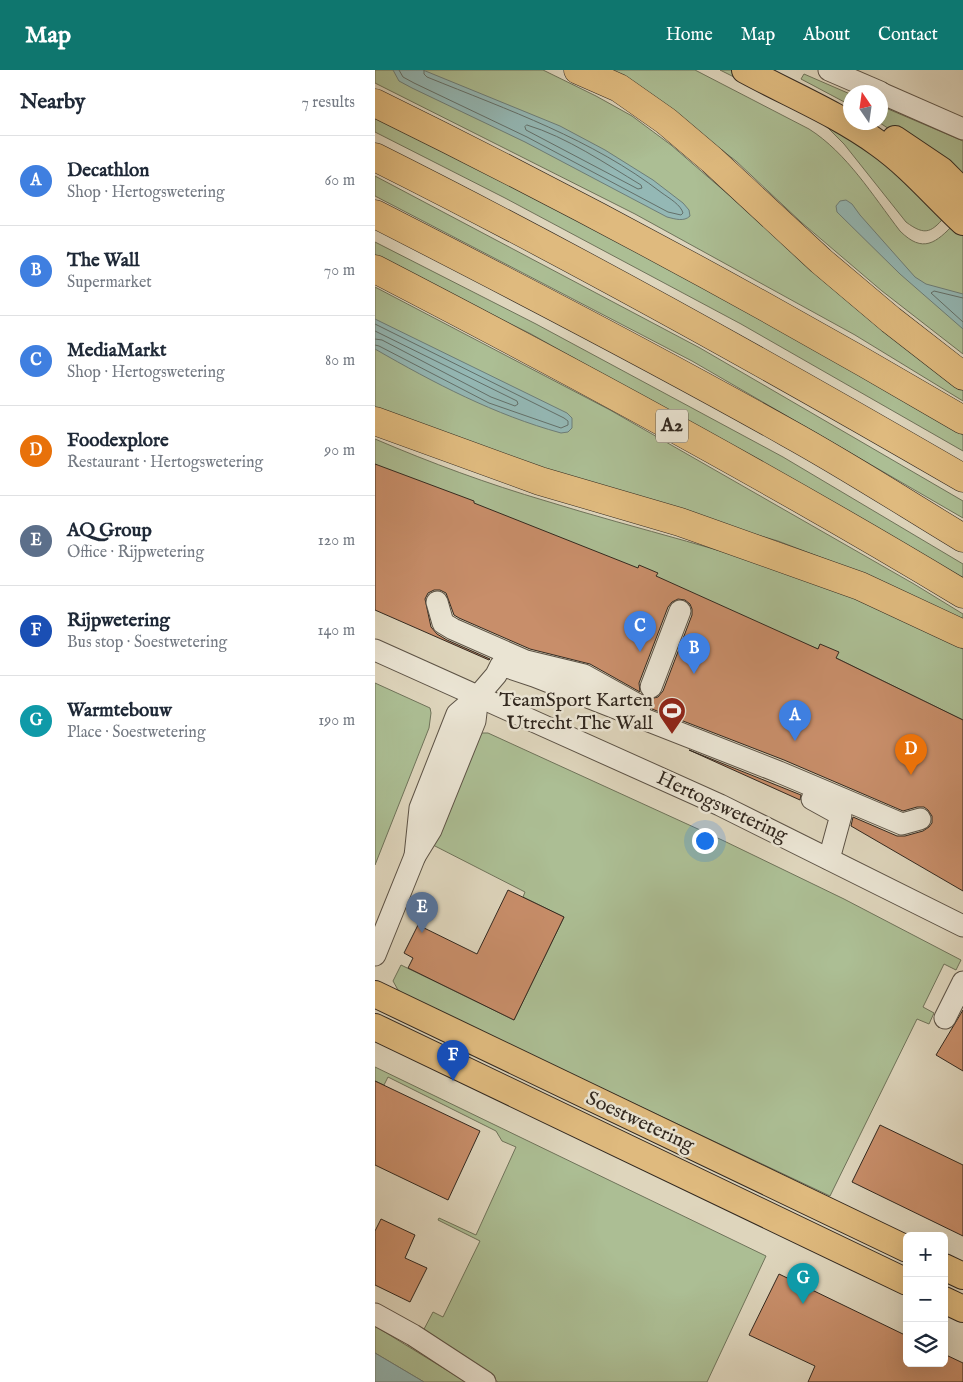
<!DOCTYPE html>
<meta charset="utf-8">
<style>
:root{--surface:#fff;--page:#f2f2f3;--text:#1f2937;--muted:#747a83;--line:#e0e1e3;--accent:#0f766e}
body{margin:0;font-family:"IM FELL English",serif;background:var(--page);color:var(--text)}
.controls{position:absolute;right:15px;bottom:15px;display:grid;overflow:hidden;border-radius:8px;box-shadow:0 5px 20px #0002}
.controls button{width:45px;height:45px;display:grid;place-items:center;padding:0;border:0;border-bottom:1px solid var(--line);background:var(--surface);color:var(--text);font:25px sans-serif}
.compass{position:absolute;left:468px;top:15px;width:45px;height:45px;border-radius:50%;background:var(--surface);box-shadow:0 5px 20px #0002;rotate:347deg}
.you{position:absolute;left:329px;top:770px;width:18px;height:18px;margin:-12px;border:4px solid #fff;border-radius:50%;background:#1a73e8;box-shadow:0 0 0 8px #1a73e833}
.badge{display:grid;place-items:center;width:32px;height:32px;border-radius:50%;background:var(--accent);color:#fff;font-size:16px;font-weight:700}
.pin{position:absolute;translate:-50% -41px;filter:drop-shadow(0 1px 2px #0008)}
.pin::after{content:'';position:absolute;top:26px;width:18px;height:15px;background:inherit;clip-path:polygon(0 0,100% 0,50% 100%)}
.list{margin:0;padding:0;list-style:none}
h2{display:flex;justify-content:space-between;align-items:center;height:65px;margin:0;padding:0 20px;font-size:21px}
h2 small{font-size:16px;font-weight:400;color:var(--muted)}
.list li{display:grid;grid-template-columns:32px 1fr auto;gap:15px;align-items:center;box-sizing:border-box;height:90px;padding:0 20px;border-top:1px solid var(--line)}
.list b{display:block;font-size:19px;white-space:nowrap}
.list p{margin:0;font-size:16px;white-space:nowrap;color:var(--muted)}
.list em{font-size:16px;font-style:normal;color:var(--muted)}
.icon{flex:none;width:28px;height:28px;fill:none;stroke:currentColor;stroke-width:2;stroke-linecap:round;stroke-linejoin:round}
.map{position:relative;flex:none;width:588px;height:1312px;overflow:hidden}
header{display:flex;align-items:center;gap:30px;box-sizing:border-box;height:70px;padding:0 25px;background:var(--accent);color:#fff}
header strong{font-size:24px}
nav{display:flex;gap:28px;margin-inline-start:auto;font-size:18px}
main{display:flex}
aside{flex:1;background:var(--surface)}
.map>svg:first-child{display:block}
</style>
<header>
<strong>Map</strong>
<nav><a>Home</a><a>Map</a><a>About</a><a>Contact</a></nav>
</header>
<main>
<aside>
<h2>Nearby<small>7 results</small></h2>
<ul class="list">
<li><span class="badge" style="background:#3f7fe0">A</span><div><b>Decathlon</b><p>Shop · Hertogswetering</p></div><em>60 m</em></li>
<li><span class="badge" style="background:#3f7fe0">B</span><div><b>The Wall</b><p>Supermarket</p></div><em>70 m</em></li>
<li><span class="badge" style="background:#3f7fe0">C</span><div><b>MediaMarkt</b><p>Shop · Hertogswetering</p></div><em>80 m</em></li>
<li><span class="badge" style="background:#e8710a">D</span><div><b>Foodexplore</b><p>Restaurant · Hertogswetering</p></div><em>90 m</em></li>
<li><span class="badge" style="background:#5c6f8a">E</span><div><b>AQ Group</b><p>Office · Rijpwetering</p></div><em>120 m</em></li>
<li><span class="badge" style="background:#1a4fb4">F</span><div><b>Rijpwetering</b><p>Bus stop · Soestwetering</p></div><em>140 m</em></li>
<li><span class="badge" style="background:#0f9aa8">G</span><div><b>Warmtebouw</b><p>Place · Soestwetering</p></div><em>190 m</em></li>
</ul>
</aside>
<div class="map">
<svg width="588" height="1312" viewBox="0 0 588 1312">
<rect width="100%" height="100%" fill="#ded5bc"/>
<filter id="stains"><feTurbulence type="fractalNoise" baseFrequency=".004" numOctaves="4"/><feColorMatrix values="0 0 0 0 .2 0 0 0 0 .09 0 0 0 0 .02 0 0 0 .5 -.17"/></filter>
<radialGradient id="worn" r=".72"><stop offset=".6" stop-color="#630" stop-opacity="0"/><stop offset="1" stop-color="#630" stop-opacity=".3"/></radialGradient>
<g fill="#acbe94" stroke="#6f735a">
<path d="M 0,0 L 168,0 L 221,26 L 257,46 L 296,75 L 355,126 L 446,208 L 588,319 L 588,331 L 480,265 L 260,144 L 0,13 Z"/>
<path d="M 236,0 L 320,0 L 434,59 C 472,83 498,126 525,161 C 548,184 561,173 580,153 L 588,161 L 588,284 L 507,221 L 426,152 L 361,91 L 317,57 Z"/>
<path d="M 345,0 L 357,0 L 457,51 L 572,144 C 557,162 551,167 531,152 L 469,74 L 449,54 L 433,44 Z"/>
<path d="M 429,4 L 475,24 L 475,35 L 426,9 Z"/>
<path d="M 506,36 L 588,71 L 588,113 L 531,70 L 505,53 Z"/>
<path d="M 0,44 L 374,240 L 588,365 L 588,381 L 366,254 L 130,128 L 0,62 Z"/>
<path d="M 0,106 L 325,278 L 588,431 L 588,448 L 317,291 L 0,126 Z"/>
<path d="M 0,172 L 161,254 L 408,387 L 588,494 L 588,513 L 398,399 L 156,264 L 0,186 Z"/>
<path d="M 0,217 L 235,340 L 539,514 L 588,544 L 588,551 L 500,508 L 403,471 L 219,417 L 0,342 Z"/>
<path d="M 0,369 C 56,393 113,414 171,431 C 264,460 360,481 450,516 C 497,534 543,556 588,579 L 588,650 L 443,579 L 0,401 Z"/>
<path d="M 0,613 L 55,638 L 56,643 L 54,658 L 0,795 Z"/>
<path d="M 107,663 L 113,663 L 347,770 L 469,829 L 586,890 L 581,900 L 569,894 L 548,937 L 559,943 L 554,954 L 542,949 L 455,1126 L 31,926 L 23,920 L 18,911 L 26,895 L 139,950 L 189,847 L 148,827 L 150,822 L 58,775 L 102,665 Z"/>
<path d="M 0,997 L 391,1186 L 332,1312 L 123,1312 L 47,1263 L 58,1242 L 68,1247 L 105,1171 L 63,1150 L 64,1148 L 101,1165 L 141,1077 L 127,1071 L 121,1061 L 13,1007 L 9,1015 L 0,1011 Z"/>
<path d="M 0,1256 L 91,1312 L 49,1312 L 0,1283 Z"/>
</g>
<g fill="#94b8b5" stroke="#6d7e79">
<path d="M 18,0 L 48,0 L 185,56 L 230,80 L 278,110 L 308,133 L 314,140 L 315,146 C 309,152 300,149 292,147 L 150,72 L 37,18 L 24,11 Z"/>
<path d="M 471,130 L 477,134 L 485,145 L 540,207 L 551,214 L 588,224 L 588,259 L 525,204 L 462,142 L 461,136 L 465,131 Z"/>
<path d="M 0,249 L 192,343 L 197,348 L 197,358 L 193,362 L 186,363 C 120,345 59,313 0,279 Z"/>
<path d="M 0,1283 L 49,1312 L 0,1312 Z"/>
</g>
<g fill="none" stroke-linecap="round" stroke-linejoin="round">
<g stroke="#63706a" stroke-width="1">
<path d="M 24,0 L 28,7 L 39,13 L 152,67 L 293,142 L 306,145 L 308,143 C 306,135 294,128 287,123 C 217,69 133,40 52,7 L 49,4 L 49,0"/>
<path d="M 152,55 C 192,67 231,94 266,115 L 267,118 L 263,119 L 151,60 L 150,57 Z"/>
<path d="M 588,228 L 559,221 L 556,223 L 588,252"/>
<path d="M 0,254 L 189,348 L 193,351 L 193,355 L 186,358 L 114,333 L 4,276 L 0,275"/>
<path d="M 0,261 L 142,331 L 143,334 L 140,336 L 116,327 L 7,270 L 0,269"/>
</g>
</g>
<g fill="#c88e6a" stroke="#32281f">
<path d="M 0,394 L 99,431 L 99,433 L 263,498 L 264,495 L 283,503 L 281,506 L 443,579 L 445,574 L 464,582 L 461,588 L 588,650 L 588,821 L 476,756 L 478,747 L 522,766 L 530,766 L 548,761 L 554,757 L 557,753 L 557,746 L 553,740 L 549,737 L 542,737 L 528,741 L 409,690 L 277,639 L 275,629 L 283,627 L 288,621 L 317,545 L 317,539 L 315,534 L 310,530 L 303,529 L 297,532 L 293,537 L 264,613 L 265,622 L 215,594 L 155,579 L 84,548 L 79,545 L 71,523 L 65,520 L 59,520 L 53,523 L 50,529 L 56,557 L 62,564 L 72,570 L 115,589 L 114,590 L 0,540 Z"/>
<path d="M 314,680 L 426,725 L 425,730 Z"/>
<path d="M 133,820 L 189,847 L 139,950 L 33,898 L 38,888 L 29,883 L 43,855 L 102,884 Z"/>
<path d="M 588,940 L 588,1001 L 561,985 Z"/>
<path d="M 0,1011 L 105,1061 L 73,1130 L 0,1095 Z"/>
<path d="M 505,1055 L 588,1095 L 588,1166 L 477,1112 Z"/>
<path d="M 6,1149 L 40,1165 L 30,1188 L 52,1198 L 35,1232 L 0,1215 L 0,1161 Z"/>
<path d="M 404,1204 L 532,1266 L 532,1293 L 569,1293 L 569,1284 L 588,1293 L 588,1312 L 433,1312 L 440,1296 L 374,1265 Z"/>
</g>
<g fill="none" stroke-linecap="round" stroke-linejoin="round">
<defs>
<g id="minor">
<path d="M 454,0 L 505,22"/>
<path d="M 506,23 L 588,59"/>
<path d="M 62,532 L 68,553 L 78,559 L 151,591 L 209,605 L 265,636"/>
<path d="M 0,580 L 345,735 L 588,856"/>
<path d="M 276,617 L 305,541"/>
<path d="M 437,729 L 466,745 L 454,789"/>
<path d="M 40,786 L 45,738 L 82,644 L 103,626 L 121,605 L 126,595 L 159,606 L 404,702 L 527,754 L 545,749"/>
<path d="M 0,885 L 40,786 L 56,760 L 100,651 L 103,626"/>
<path d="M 570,948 L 588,912"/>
<path d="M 0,1244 L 38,1265 L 110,1312"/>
</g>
<g id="major">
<path d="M 370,0 C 414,24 463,44 504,74 C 535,96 560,126 588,152"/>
<path d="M 520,69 L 566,100 L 588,122"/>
<path d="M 0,924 L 532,1179"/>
<path d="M 0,957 L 532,1212"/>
<path d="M 569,1197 L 588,1206"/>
<path d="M 569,1230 L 588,1239"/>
</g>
<g id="highway">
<path d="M 203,0 L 244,18 L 291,51 L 337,90 L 446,191 L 516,250 L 588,306"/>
<path d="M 0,33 C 200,131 396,237 588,350"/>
<path d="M 0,87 C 200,187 395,296 588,408"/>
<path d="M 0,144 C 139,215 278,287 413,363 C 473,396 530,433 588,468"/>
<path d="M 0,199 C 199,302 396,408 588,524"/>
<path d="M 0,351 L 165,411 L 305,452 L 485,516 L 588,564"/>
</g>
</defs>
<use href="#minor" stroke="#5d5346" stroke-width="23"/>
<use href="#major" stroke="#32281f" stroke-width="28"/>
<use href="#highway" stroke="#32281f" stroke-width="29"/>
<use href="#minor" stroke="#eae4d3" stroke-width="21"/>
<use href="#major" stroke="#dfba7e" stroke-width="26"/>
<use href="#highway" stroke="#dfba7e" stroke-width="28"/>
</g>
<defs>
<symbol id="stadium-pin" viewBox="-11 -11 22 30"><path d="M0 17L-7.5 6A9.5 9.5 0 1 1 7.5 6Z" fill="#8f2418" stroke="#eae4d3"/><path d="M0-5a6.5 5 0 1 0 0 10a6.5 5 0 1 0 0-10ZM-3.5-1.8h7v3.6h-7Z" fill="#fff"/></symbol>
</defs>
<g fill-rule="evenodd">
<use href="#stadium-pin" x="281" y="625" width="32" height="43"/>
</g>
<g text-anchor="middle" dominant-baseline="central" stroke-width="5" stroke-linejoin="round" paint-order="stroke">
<rect fill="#eae4d3" stroke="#696055" stroke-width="1" x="281" y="339.5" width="32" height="33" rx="4"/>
<g font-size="19" font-weight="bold" fill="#32281f">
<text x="297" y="356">A2</text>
</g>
<g font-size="20" fill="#32281f" stroke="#eae4d3" text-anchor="end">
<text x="278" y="630">TeamSport Karten<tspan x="278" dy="23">Utrecht The Wall</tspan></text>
</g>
<g font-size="20" fill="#32281f" stroke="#eae4d3">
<text transform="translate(347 737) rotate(25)">Hertogswetering</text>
<text transform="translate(265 1052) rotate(25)">Soestwetering</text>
</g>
</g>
<rect width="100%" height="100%" filter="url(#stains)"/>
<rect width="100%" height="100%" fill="url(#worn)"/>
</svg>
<div class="controls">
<button>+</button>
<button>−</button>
<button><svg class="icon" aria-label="layers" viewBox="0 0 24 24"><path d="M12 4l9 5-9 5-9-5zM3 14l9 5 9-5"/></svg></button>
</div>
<svg class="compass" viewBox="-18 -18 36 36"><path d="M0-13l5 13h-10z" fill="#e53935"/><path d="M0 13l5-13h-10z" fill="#747a83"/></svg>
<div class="you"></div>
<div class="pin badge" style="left:420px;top:671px;background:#3f7fe0">A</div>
<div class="pin badge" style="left:319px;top:604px;background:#3f7fe0">B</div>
<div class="pin badge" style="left:265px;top:582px;background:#3f7fe0">C</div>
<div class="pin badge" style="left:536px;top:705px;background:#e8710a">D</div>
<div class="pin badge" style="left:47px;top:863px;background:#5c6f8a">E</div>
<div class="pin badge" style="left:78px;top:1011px;background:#1a4fb4">F</div>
<div class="pin badge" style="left:428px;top:1234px;background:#0f9aa8">G</div>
</div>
</main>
